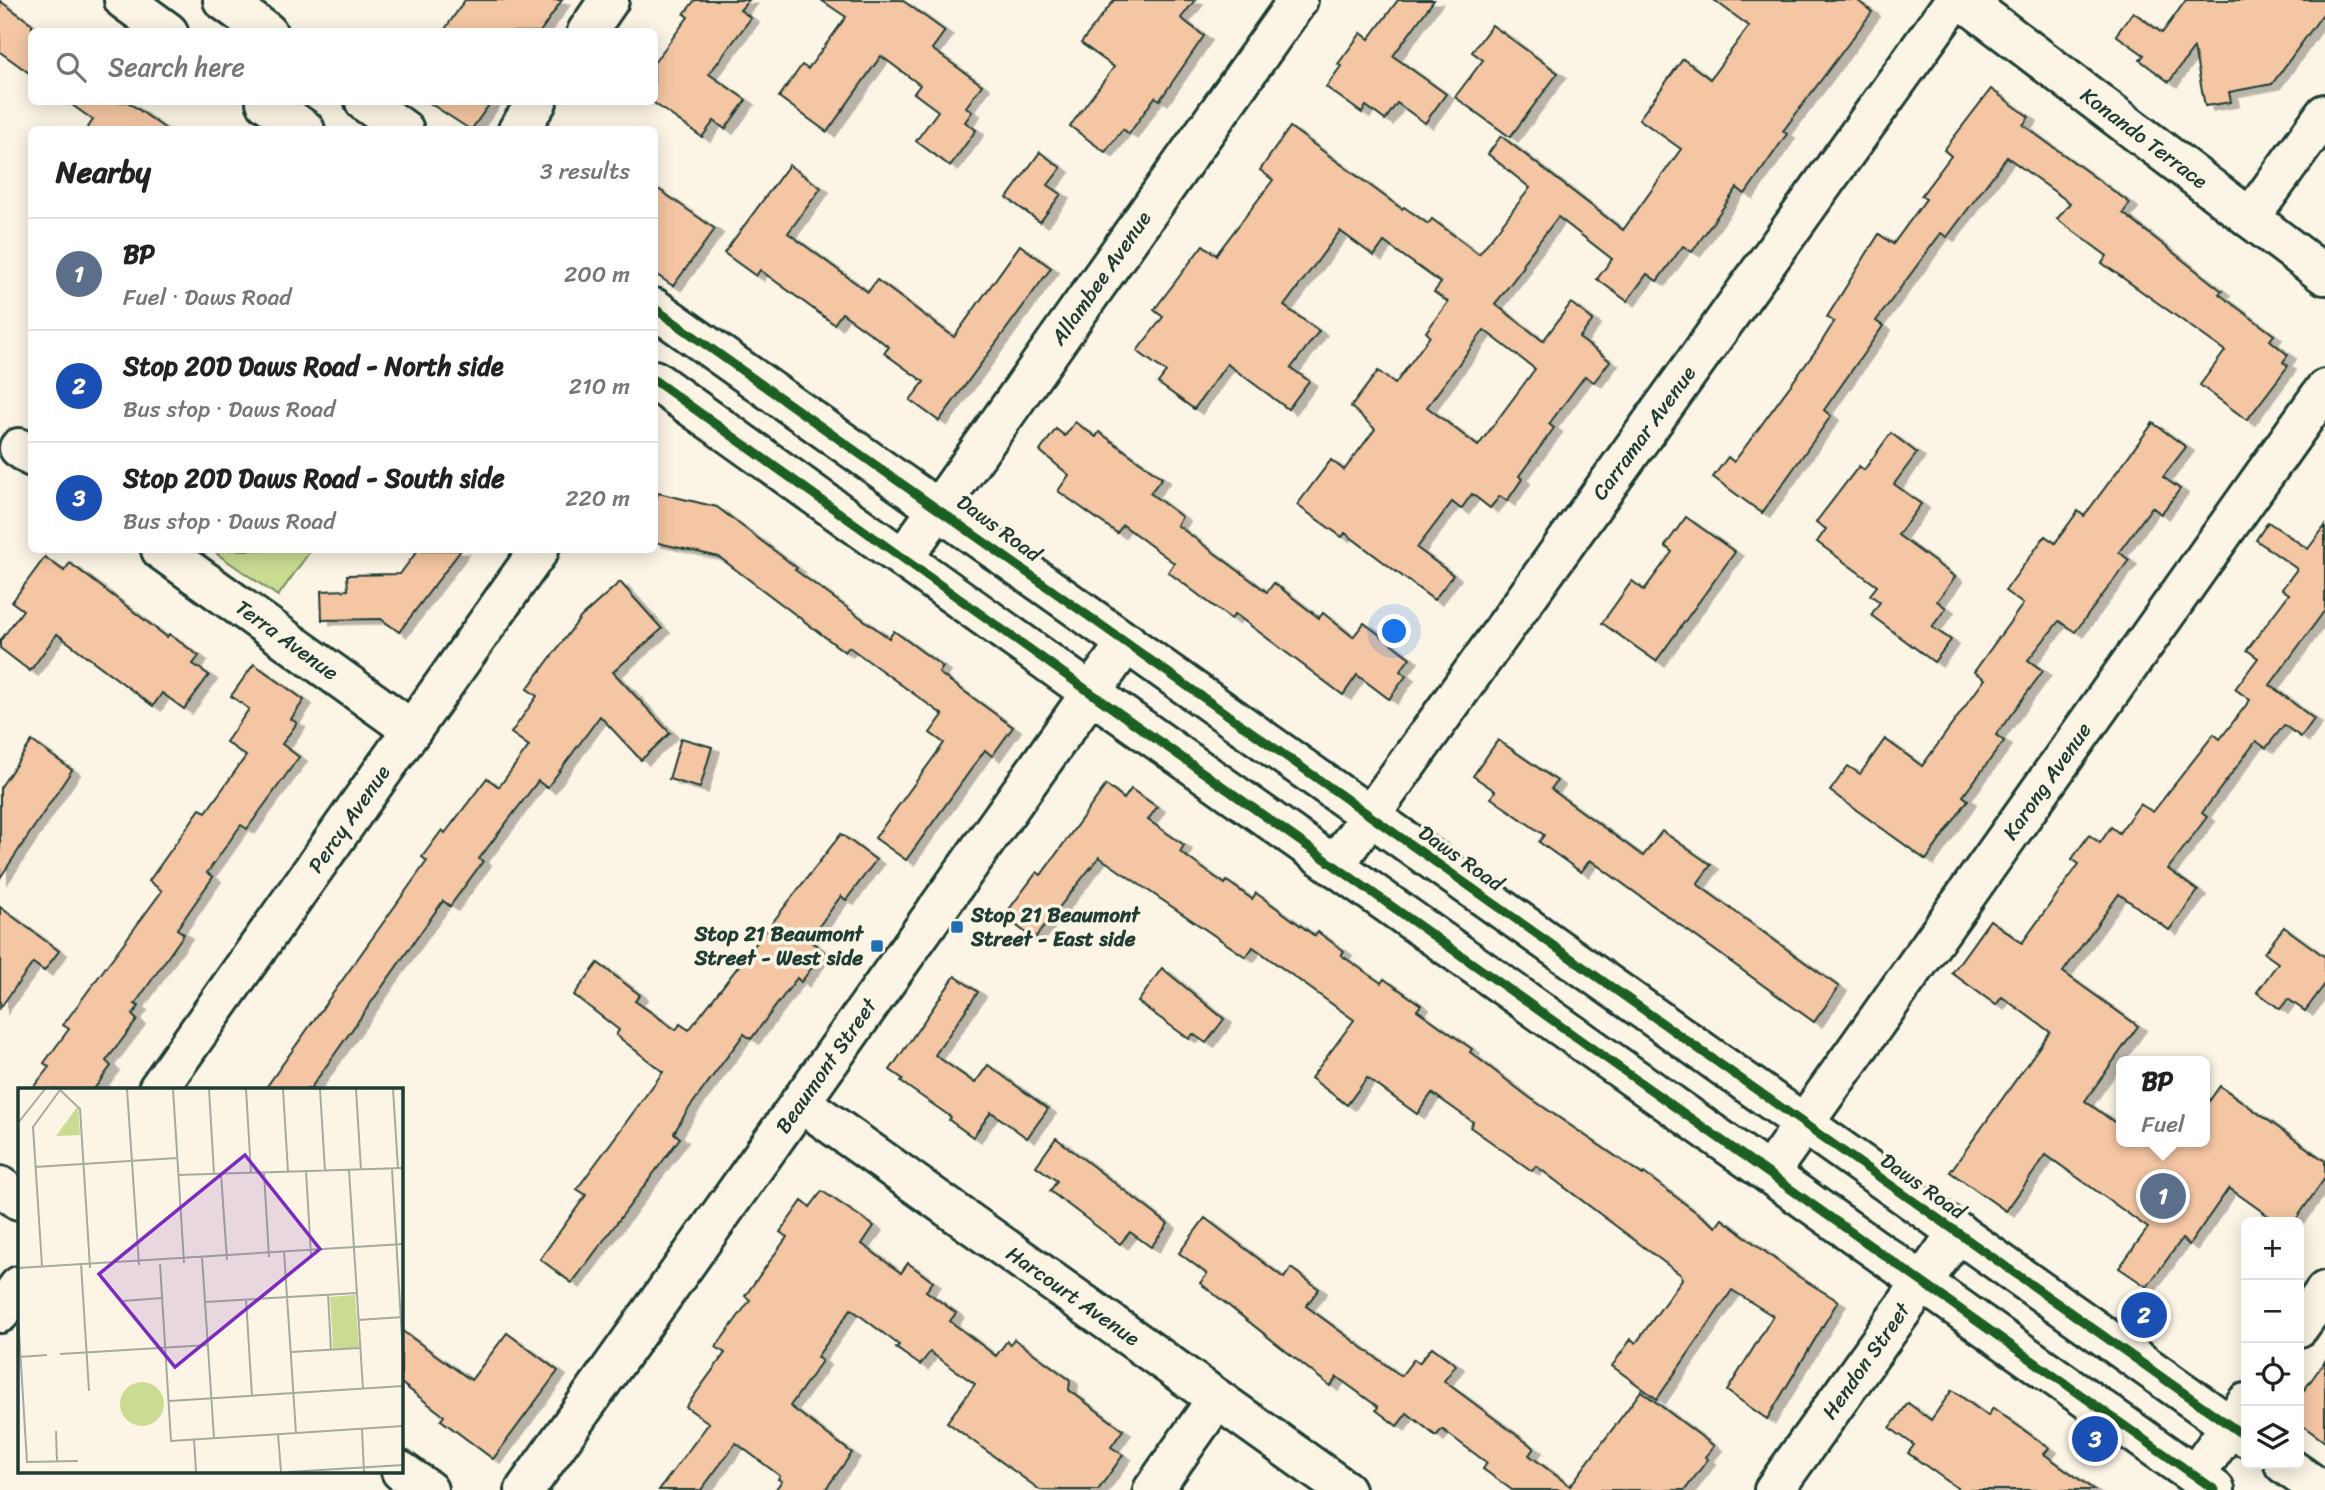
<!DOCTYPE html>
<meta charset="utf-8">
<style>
:root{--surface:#fff;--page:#f2f2f2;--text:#222;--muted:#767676;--line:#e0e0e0;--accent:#db2777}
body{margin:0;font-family:Sriracha,sans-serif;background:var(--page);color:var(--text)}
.controls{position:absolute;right:21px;bottom:21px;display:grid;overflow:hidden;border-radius:10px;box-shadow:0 4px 18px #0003}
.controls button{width:63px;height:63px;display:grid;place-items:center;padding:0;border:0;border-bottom:2px solid var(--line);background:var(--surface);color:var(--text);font:35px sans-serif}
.you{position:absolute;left:1395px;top:632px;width:24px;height:24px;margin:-18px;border:5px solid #fff;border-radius:50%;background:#1a73e8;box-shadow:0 0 0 10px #1a73e833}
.badge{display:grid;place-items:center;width:46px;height:46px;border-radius:50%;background:var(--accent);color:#fff;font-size:23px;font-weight:700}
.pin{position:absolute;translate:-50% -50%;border:4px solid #fff;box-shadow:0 2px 7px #0006}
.popup{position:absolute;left:2116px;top:1056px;width:94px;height:91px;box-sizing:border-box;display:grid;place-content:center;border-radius:10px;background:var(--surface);filter:drop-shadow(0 2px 5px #0005);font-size:23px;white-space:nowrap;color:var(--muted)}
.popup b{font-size:26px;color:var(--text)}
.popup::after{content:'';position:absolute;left:50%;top:100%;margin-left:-14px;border:14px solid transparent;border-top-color:var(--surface)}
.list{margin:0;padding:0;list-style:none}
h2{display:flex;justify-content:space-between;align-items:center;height:91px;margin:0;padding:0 28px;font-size:30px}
h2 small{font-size:23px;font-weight:400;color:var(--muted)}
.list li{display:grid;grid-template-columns:46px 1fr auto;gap:21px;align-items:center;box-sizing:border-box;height:112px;padding:0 28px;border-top:2px solid var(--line)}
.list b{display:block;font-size:26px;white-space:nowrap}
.list p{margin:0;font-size:23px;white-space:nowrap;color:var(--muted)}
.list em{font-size:23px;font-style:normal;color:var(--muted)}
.icon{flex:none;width:38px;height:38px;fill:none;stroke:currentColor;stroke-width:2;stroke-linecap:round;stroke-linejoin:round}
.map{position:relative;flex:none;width:2325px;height:1490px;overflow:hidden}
.search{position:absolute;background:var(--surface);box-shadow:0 4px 18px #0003;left:28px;top:28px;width:630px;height:77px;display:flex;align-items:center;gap:18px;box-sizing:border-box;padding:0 24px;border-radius:10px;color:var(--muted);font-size:26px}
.panel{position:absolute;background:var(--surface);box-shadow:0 4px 18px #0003;left:28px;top:126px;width:630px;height:427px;border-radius:10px}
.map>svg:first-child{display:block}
</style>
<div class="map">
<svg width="2325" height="1490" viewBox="0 0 2325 1490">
<defs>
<filter id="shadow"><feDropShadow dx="8" dy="4.5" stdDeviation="0" flood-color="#0004"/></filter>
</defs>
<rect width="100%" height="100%" fill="#fcf5e5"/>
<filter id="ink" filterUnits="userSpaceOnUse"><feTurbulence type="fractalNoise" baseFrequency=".0143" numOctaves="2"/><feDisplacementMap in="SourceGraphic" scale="14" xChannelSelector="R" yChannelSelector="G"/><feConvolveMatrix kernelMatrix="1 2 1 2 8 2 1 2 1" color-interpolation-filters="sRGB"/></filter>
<g filter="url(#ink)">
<path fill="#c9dc91" stroke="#748c62" stroke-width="2" d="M 220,550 L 311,550 L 278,596 L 217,554 Z"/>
<g fill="#f4c6a3" stroke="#1f3d34" stroke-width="2" fill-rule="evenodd" filter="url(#shadow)">
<path d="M 465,0 L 562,0 L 540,32 L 443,32 Z"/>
<path d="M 695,0 L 749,0 L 740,10 L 751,18 L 709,74 L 746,100 L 725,129 L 714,121 L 702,137 L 654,103 L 654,63 L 688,17 L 684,14 Z"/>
<path d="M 821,0 L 902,0 L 945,31 L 932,49 L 982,85 L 966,107 L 972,112 L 965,122 L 976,130 L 950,166 L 916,141 L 938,111 L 914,93 L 920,85 L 881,56 L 827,132 L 779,97 L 802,65 L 808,69 L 846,17 Z"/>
<path d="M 1114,0 L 1195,0 L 1181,18 L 1204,36 L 1160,100 L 1155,97 L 1129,134 L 1123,129 L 1105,152 L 1070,126 L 1114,67 L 1081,43 Z"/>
<path d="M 1398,0 L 1434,0 L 1393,56 L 1446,94 L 1425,123 L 1397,103 L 1385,120 L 1366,106 L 1362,113 L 1326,87 L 1341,66 L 1338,64 L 1361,33 L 1369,39 Z"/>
<path d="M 1714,0 L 1857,0 L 1872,12 L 1783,131 L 1787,134 L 1745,194 L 1737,188 L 1692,252 L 1683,246 L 1657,281 L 1647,274 L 1627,301 L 1597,279 L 1612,259 L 1558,217 L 1522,264 L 1524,266 L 1495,304 L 1543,341 L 1571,303 L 1593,320 L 1579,338 L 1610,361 L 1594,382 L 1585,376 L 1549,424 L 1554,428 L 1519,476 L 1522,479 L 1507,501 L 1500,496 L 1490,508 L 1472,494 L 1461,509 L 1452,502 L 1417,548 L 1453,575 L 1434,600 L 1345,533 L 1342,537 L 1297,505 L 1331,460 L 1344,470 L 1375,429 L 1351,407 L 1378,371 L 1395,384 L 1430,336 L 1426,332 L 1448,302 L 1434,292 L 1441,283 L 1384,242 L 1374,256 L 1340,231 L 1284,306 L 1319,331 L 1291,368 L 1309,381 L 1288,409 L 1227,364 L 1194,409 L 1158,383 L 1166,372 L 1137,351 L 1163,317 L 1154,310 L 1203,245 L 1216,255 L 1273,180 L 1260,170 L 1290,127 L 1402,209 L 1404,207 L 1428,224 L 1432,219 L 1479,254 L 1530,188 L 1488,154 L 1501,136 L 1623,230 L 1681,149 L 1639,119 L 1683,59 L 1710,79 L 1749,26 ZM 1484,330 L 1535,369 L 1478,446 L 1427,407 Z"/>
<path d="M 2186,0 L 2325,0 L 2325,11 L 2272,84 L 2229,92 L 2231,102 L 2205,106 L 2194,48 L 2169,82 L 2140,60 L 2144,55 L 2116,35 L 2133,12 L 2162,33 Z"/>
<path d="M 0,1 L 32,24 L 32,75 L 0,52 Z"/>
<path d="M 1492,25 L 1558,73 L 1510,137 L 1455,97 L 1483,60 L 1472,52 Z"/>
<path d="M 1991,89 L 2029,117 L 2023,125 L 2130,203 L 2123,213 L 2222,291 L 2219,294 L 2274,335 L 2270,340 L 2288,355 L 2283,362 L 2288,366 L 2247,420 L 2200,385 L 2225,351 L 2102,263 L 2107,256 L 2057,219 L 2070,203 L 2007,157 L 1947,237 L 1941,233 L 1876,321 L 1883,326 L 1824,410 L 1831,416 L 1762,513 L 1713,477 L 1728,457 L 1734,462 L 1817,349 L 1834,322 L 1827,317 L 1879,234 L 1893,244 L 1926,199 L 1921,196 L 1951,156 L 1944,150 Z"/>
<path d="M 68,102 L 128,102 L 167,130 L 86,130 L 93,120 Z"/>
<path d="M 428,102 L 491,102 L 471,130 Z"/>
<path d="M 1040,152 L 1061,168 L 1048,185 L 1061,194 L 1040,222 L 1007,198 Z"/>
<path d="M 789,165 L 821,188 L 788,233 L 868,292 L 877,280 L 954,337 L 1020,245 L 1051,268 L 939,421 L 910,400 L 924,382 L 884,353 L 889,347 L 842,313 L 834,324 L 760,270 L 756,276 L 724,253 Z"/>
<path d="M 654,186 L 715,229 L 673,286 L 654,273 Z"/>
<path d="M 1075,422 L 1096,437 L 1099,432 L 1162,478 L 1150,493 L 1182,517 L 1177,525 L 1267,592 L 1274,583 L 1319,618 L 1323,613 L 1353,637 L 1364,623 L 1410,658 L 1400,671 L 1406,676 L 1389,699 L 1357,675 L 1343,695 L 1235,614 L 1231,619 L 1168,572 L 1174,563 L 1123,525 L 1117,533 L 1058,491 L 1069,475 L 1040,451 L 1056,429 L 1065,436 Z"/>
<path d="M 2153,423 L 2186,447 L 2163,477 L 2180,489 L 2161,514 L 2152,507 L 2119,552 L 2129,560 L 2075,632 L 2059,621 L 2028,660 L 2043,671 L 1996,735 L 2004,741 L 1963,796 L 1968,800 L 1926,860 L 1830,791 L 1848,766 L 1860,774 L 1885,739 L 1922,766 L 1985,679 L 1974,672 L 2023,604 L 2005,591 L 2045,536 L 2055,543 L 2078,511 L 2084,516 Z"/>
<path d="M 1891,433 L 1917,453 L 1894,484 L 1921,504 L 1898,535 L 1955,577 L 1937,601 L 1946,608 L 1932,627 L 1951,640 L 1934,662 L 1871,615 L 1880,602 L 1870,595 L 1877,586 L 1817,542 L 1826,529 L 1816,522 L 1859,466 L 1864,470 Z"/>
<path d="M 658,493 L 717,507 L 797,568 L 795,570 L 889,638 L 894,631 L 943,667 L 939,673 L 1013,727 L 992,756 L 985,750 L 906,860 L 875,838 L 944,743 L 930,733 L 943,715 L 849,647 L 845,652 L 719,557 L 654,542 L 654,510 Z"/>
<path d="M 1686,517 L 1735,552 L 1656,661 L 1602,623 L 1632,581 L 1644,590 L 1672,552 L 1665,546 Z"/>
<path d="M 2268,522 L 2308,549 L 2325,526 L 2325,610 L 2270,685 L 2314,719 L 2301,737 L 2284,725 L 2266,748 L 2256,741 L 2202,813 L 2207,817 L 2168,869 L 2198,891 L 2169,930 L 2119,894 L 2063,972 L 2138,1026 L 2085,1101 L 2121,1127 L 2121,1142 L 2205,1142 L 2205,1107 L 2220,1086 L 2325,1161 L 2325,1178 L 2294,1222 L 2277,1222 L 2229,1188 L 2189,1245 L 2182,1239 L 2147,1287 L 2119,1268 L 2148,1228 L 2046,1155 L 2006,1211 L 1950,1172 L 2050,1032 L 2002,997 L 1996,1005 L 1952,973 L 1990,920 L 2022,943 L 2079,864 L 2072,859 L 2089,835 L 2100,843 L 2111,827 L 2119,833 L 2140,804 L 2153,812 L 2214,734 L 2220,739 L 2250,700 L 2235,689 L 2258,658 L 2247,650 L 2289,594 L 2282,589 L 2297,569 L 2256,540 Z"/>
<path d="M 418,550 L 461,550 L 399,632 L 381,619 L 322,620 L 321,591 L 348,590 L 347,575 L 400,574 Z"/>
<path d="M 45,557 L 64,571 L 70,563 L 167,637 L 169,634 L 199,656 L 193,664 L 209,675 L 184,709 L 162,693 L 153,706 L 57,634 L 30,671 L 0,648 L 0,641 L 23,610 L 12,602 Z"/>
<path d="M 620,582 L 662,629 L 613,672 L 670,733 L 641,760 L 600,716 L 547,788 L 538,781 L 479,859 L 483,861 L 450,906 L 443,901 L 310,1089 L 265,1089 L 427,861 L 422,857 L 442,830 L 445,833 L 487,778 L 499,787 L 529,746 L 511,733 L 537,696 L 527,689 L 581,617 Z"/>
<path d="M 254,664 L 304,700 L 291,719 L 297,723 L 282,744 L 299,757 L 247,829 L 241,825 L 207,873 L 213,877 L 177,929 L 184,934 L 135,1004 L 139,1006 L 132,1015 L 137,1020 L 106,1061 L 111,1066 L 94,1089 L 32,1089 L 49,1067 L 44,1063 L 69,1029 L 63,1025 L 162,891 L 149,881 L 200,809 L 206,812 L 246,756 L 226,742 L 249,709 L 231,696 Z"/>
<path d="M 681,738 L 712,747 L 700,788 L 669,779 Z"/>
<path d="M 1498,740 L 1557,781 L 1551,789 L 1643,856 L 1662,831 L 1711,865 L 1697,884 L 1839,987 L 1814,1022 L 1590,860 L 1581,872 L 1539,842 L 1544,835 L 1491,798 L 1495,791 L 1473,776 Z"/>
<path d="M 32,741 L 72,770 L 0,878 L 0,788 Z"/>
<path d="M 1106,785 L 1124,799 L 1131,789 L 1157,807 L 1148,820 L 1184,845 L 1180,852 L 1225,884 L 1227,881 L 1252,899 L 1256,893 L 1315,936 L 1318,932 L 1344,951 L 1341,955 L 1381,983 L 1384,979 L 1421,1005 L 1417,1010 L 1472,1049 L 1470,1052 L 1530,1098 L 1643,1175 L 1644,1173 L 1716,1227 L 1722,1219 L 1796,1275 L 1838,1301 L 1767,1419 L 1727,1391 L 1773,1316 L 1732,1290 L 1657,1399 L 1612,1366 L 1631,1339 L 1636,1343 L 1682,1279 L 1681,1275 L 1536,1166 L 1532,1171 L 1470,1127 L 1473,1122 L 1432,1093 L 1417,1114 L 1367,1078 L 1347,1105 L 1311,1078 L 1354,1020 L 1253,947 L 1246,957 L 1099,857 L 1034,939 L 1004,916 L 1037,872 L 1041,875 Z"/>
<path d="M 841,834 L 876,860 L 846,900 L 841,896 L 809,940 L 824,952 L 801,982 L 797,978 L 751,1039 L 744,1034 L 687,1111 L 674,1133 L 680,1138 L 572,1283 L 540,1259 L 586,1195 L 577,1189 L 663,1072 L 616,1035 L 619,1030 L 574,995 L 598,963 L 640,995 L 635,1001 L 676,1030 L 680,1024 L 689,1030 Z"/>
<path d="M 0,907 L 59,951 L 44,971 L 33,963 L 0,1008 Z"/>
<path d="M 2284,927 L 2325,957 L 2325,984 L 2305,1011 L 2288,999 L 2280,1009 L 2257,992 L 2278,963 L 2264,953 Z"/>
<path d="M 1162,968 L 1224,1019 L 1206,1043 L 1193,1034 L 1189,1039 L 1138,1002 Z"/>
<path d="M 955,976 L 978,992 L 935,1055 L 975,1083 L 988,1065 L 1048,1109 L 1027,1138 L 991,1112 L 973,1137 L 949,1120 L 951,1117 L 901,1082 L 903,1079 L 890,1070 Z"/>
<path d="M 1056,1138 L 1168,1224 L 1151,1247 L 1130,1232 L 1120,1244 L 1050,1191 L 1057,1181 L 1036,1166 Z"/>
<path d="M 822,1191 L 874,1226 L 862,1244 L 901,1273 L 908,1263 L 933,1282 L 926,1291 L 956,1313 L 950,1321 L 996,1356 L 1007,1341 L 1010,1344 L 1014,1339 L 1070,1380 L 1069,1390 L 1123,1430 L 1111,1447 L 1123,1455 L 1098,1490 L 1040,1490 L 947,1422 L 975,1384 L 930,1352 L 920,1365 L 896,1348 L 899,1345 L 851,1309 L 817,1357 L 822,1361 L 790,1406 L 852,1453 L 825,1490 L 775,1490 L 782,1481 L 778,1479 L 780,1476 L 736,1443 L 701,1490 L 659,1490 L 709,1423 L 686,1407 L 725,1353 L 716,1347 L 750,1300 L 745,1296 L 787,1237 L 780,1232 L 802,1201 L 810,1207 Z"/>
<path d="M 1205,1218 L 1284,1278 L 1291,1268 L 1319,1289 L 1306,1306 L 1401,1376 L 1414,1359 L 1419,1363 L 1432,1347 L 1456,1365 L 1444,1381 L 1534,1448 L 1529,1455 L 1570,1486 L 1641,1391 L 1714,1446 L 1705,1457 L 1708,1459 L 1685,1490 L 1512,1490 L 1483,1469 L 1487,1463 L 1442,1429 L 1436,1436 L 1407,1413 L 1397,1426 L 1376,1410 L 1378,1407 L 1337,1377 L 1330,1386 L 1200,1283 L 1207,1274 L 1179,1253 Z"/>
<path d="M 401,1330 L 471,1380 L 507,1333 L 558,1371 L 493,1459 L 441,1420 L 444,1416 L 401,1383 Z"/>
<path d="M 2325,1361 L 2325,1442 L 2299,1423 L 2299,1397 Z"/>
<path d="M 1952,1390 L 1988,1416 L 1993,1408 L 2049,1448 L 2044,1454 L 2094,1490 L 1960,1490 L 1908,1453 L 1914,1445 L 1890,1428 L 1908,1403 L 1931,1420 Z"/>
</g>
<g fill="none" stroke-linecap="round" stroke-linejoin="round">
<defs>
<g id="street">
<path d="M 1963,0 L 2325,275"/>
<path d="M 587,32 L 609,0"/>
<path d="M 518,130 L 537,102"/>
<path d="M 2250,218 L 2325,114"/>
<path d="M 19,448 L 32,457"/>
<path d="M 161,550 L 412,730"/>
<path d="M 904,557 L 1298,0"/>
<path d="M 1334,866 L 1955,0"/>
<path d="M 158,1089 L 539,550"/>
<path d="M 800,1102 L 1345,1490"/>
<path d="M 1769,1173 L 2325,389"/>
<path d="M 0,1186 L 19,1200"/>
<path d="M 0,1313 L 19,1286"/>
<path d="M 2299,1327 L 2325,1291"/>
<path d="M 401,1471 L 428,1490"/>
<path d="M 2195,1476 L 2246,1403"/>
<path d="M 525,1490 L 1127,642"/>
<path d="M 1153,1490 L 1217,1399"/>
<path d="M 1774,1490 L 1958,1232"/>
</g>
<g id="secondary">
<path d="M 124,0 L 168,32"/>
<path d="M 223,0 L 267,32"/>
<path d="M 266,102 L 305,130"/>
<path d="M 365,102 L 404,130"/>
<path d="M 654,308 L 2246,1437"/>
<path d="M 654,380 L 1091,693 L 2215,1490"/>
<path d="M 2284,1464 L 2321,1490"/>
</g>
</defs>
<use href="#street" stroke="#1f3d34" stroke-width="44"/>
<use href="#secondary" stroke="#1f3d34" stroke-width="44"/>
<use href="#street" stroke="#fcf5e5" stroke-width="38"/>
<use href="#secondary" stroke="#fcf5e5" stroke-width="38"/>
<defs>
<g id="cycleway">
<path d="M 654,308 L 2246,1437"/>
<path d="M 654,380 L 1091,693 L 2215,1490"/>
</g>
</defs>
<use href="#cycleway" stroke="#fcf5e5" stroke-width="13"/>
<use href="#cycleway" stroke="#1b5e20" stroke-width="9"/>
</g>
</g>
<g fill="#1f6fb2" stroke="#fcf5e5" stroke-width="2.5">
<rect x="950" y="920" width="14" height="14" rx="3.5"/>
<rect x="870" y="939" width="14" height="14" rx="3.5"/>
</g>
<g text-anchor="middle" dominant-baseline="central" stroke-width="7" stroke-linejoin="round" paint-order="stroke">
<g font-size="21" fill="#1f3d34" stroke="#fcf5e5">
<text transform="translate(2144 138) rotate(37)">Konando Terrace</text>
<text transform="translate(1101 278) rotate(-55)">Allambee Avenue</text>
<text transform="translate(1644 433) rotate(-54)">Carramar Avenue</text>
<text transform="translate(999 528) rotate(36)">Daws Road</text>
<text transform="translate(287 640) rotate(36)">Terra Avenue</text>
<text transform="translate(2047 781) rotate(-55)">Karong Avenue</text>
<text transform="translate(349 819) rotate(-55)">Percy Avenue</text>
<text transform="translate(1461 858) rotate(35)">Daws Road</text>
<text transform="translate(826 1066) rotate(-55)">Beaumont Street</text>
<text transform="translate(1923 1186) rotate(35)">Daws Road</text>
<text transform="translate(1073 1296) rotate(35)">Harcourt Avenue</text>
<text transform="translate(1866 1361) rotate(-55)">Hendon Street</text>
</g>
<g font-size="21" font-weight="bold" fill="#1f3d34" stroke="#fcf5e5" text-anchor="start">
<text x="971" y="915">Stop 21 Beaumont<tspan x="971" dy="24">Street - East side</tspan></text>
<text x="863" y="934" text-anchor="end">Stop 21 Beaumont<tspan x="863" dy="24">Street - West side</tspan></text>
</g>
</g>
<g transform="translate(18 1088)">
<rect width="385" height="385" fill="#fcf5e5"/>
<path d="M 60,18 L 62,47 L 38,48 ZM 337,207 L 341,260 L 315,261 L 312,209 ZM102 316a22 22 0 1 1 44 0a22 22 0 1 1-44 0Z" fill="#c9dc91"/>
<path fill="none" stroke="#a4ab9e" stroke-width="2" d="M 109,1 L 121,177M 155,1 L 166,175M 191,1 L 196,86M 228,1 L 233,85M 265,1 L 270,84M 302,1 L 307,83M 338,1 L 343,82M 375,1 L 380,81M 42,2 L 62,21 L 72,180M 0,35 L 27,1M 17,79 L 159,70M 374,81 L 385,268M 331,82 L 345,301M 288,83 L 293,167M 246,85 L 251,169M 203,86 L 209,172M 160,87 L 385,80M 266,163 L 278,345M 184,169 L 196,350M 63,176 L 71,303M 142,176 L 153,353 L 385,338M 24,178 L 15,39 L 42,2M 0,180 L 385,156M 310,206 L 313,262M 228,211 L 234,308M 105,213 L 144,210M 187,214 L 339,205M 0,228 L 9,374 L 60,373M 340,232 L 385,229M 273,264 L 342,260M 42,266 L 190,257M 1,269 L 29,267M 151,313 L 385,298M 344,341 L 346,384M 38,343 L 39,374M 260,346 L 263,384M 176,351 L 178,384M 270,384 L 385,377"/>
<path fill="#7b2cbf" fill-opacity="0.15" stroke="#7b2cbf" stroke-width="3.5" d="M 227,67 L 302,161 L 157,279 L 81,186 Z"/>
<rect width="385" height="385" fill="none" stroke="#1f3d34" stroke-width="3.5"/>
</g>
</svg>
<div class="controls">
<button>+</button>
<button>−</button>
<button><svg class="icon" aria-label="locate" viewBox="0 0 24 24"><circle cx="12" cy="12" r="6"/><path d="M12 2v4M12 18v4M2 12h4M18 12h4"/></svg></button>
<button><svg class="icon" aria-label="layers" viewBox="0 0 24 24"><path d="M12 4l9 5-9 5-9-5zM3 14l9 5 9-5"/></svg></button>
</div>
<div class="you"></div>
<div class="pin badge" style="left:2163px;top:1196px;background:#5c6f8a">1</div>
<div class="popup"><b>BP</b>Fuel</div>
<div class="pin badge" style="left:2144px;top:1315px;background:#1a4fb4">2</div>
<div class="pin badge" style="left:2095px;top:1439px;background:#1a4fb4">3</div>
<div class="search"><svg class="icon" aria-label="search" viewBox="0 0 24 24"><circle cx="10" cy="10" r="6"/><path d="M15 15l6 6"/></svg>Search here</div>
<section class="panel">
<h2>Nearby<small>3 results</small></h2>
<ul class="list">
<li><span class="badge" style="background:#5c6f8a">1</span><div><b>BP</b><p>Fuel · Daws Road</p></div><em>200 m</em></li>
<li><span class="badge" style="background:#1a4fb4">2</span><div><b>Stop 20D Daws Road - North side</b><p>Bus stop · Daws Road</p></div><em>210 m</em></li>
<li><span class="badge" style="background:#1a4fb4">3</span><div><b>Stop 20D Daws Road - South side</b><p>Bus stop · Daws Road</p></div><em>220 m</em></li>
</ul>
</section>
</div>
